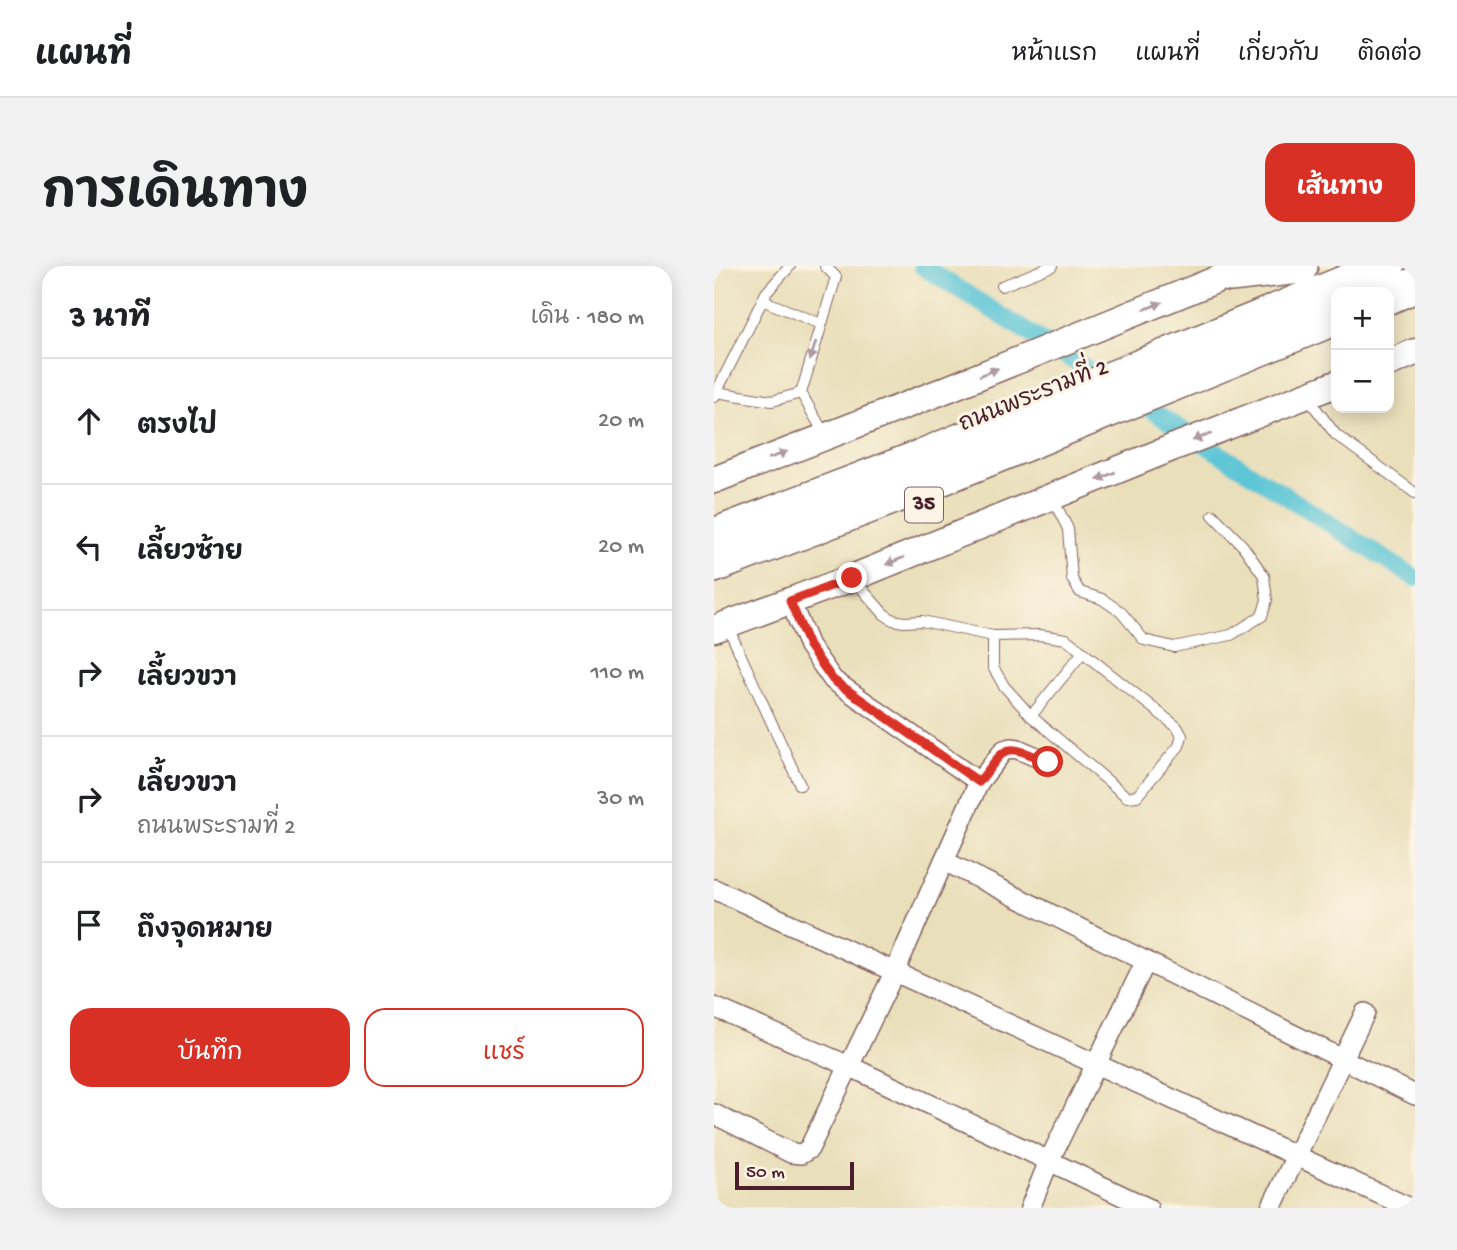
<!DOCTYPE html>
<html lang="th">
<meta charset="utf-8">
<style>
:root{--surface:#fff;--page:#f2f2f2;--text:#202124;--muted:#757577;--line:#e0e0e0;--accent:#d93025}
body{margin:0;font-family:"Gochi Hand","Playpen Sans Thai",sans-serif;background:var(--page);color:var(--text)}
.controls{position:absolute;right:21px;top:21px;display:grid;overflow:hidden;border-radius:14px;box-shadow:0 4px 18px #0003}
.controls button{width:63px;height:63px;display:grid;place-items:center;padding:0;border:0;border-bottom:2px solid var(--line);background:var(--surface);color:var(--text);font:35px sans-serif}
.scale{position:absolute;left:21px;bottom:18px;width:119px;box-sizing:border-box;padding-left:7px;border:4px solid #4a1f2b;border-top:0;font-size:19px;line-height:24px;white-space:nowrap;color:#4a1f2b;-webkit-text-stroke:5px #fcf5e5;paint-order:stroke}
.stop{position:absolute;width:21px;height:21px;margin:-16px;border:5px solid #d93025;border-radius:50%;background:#fff}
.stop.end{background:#d93025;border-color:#fff;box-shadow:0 2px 7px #0008}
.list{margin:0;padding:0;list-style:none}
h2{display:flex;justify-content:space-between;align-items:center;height:91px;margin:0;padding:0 28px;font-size:30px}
h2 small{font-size:23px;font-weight:400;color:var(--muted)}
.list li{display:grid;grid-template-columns:46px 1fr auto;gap:21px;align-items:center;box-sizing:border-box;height:126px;padding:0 28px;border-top:2px solid var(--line)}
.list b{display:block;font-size:26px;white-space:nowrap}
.list p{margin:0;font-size:23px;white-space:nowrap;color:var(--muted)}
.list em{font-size:23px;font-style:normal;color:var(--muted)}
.actions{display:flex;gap:14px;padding:21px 28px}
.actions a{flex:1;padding:16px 0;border:2px solid var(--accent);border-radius:21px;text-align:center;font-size:24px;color:var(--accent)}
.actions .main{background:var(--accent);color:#fff}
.icon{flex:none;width:38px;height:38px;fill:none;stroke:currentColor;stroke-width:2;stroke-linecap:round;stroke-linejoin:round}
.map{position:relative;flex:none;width:701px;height:942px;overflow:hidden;border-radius:21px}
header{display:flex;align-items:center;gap:42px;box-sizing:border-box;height:98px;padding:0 35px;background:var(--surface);border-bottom:2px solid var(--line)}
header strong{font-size:33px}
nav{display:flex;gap:38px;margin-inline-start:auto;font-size:24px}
.intro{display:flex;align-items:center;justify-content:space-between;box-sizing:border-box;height:168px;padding:0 42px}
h1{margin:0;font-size:49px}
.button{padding:18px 32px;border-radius:21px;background:var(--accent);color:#fff;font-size:24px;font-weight:700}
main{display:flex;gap:42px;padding:0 42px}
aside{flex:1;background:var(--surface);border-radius:21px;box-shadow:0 4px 18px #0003}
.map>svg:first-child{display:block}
</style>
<header>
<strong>แผนที่</strong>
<nav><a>หน้าแรก</a><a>แผนที่</a><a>เกี่ยวกับ</a><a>ติดต่อ</a></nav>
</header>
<div class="intro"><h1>การเดินทาง</h1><a class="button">เส้นทาง</a></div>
<main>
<aside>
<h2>3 นาที<small>เดิน · 180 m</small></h2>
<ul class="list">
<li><svg class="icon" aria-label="ahead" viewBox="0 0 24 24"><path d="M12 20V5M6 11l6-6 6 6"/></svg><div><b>ตรงไป</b></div><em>20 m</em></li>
<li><svg class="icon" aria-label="left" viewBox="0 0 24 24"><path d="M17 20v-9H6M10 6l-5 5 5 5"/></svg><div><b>เลี้ยวซ้าย</b></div><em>20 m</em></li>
<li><svg class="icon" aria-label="right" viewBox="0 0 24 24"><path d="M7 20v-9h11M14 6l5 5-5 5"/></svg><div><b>เลี้ยวขวา</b></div><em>110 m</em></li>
<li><svg class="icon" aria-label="right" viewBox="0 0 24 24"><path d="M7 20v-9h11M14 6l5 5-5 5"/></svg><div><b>เลี้ยวขวา</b><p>ถนนพระรามที่ 2</p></div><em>30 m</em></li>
<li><svg class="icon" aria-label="arrive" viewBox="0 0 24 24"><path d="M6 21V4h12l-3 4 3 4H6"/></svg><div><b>ถึงจุดหมาย</b></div></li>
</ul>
<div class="actions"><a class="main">บันทึก</a><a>แชร์</a></div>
</aside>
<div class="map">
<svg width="701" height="942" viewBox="0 0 701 942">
<rect width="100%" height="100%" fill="#fcf5e5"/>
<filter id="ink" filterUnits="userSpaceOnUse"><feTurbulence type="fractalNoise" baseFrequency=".0143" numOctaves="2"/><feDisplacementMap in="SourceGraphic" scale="14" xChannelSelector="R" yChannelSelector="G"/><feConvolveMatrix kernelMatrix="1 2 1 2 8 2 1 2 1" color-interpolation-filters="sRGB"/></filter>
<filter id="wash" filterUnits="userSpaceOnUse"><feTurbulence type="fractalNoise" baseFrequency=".00686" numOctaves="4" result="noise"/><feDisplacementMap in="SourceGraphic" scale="28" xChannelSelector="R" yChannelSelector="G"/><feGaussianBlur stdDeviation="1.57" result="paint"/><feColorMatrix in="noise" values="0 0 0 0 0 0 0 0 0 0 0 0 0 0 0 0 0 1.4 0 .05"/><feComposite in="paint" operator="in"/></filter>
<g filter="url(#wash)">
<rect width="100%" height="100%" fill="#eadfbb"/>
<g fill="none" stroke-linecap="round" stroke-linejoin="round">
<g stroke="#5bc5d6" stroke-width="18">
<path d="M 208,0 L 392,115"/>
<path d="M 418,132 L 701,312"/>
</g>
</g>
</g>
<g filter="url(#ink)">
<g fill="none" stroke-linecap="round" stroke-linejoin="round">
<defs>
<g id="lane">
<path d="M 288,20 L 338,0"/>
<path d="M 48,34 L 107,58"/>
<path d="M 2,126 L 58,135 L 87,127"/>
<path d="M 0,131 L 52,27 L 76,0"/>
<path d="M 593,131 L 622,169 L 701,227"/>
<path d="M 111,169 L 87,127 L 122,11 L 111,0"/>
<path d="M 339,233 L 354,263 L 358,313 L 366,326 L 388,333 L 407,346 L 430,374 L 460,381 L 517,369 L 548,350 L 553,334 L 550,310 L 529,280 L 499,249"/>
<path d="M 140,314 L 170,348 L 179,354 L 190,356 L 208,355 L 279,370 L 326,369 L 352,373 L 463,461 L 468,470 L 465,480 L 423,530 L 413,531 L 317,450 L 290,420 L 279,401 L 279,370"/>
<path d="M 13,359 L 86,519"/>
<path d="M 317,450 L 369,386"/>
</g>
<g id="street">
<path d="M 76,335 L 95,380 L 119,414 L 265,516"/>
<path d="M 230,595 L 701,829"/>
<path d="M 0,623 L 696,942"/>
<path d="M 0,741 L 135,800 L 434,942"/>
<path d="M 0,848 L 77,887 L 87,888 L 95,883 L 181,705 L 265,516 L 290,484 L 297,482 L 304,483 L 334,496"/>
<path d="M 316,942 L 335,895 L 432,695"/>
<path d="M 557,942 L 651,747"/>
</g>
<g id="secondary">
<path d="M 675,97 L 701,86"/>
<path d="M 0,214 L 226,126 L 531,2"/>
<path d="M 0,363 L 138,312 L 455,183 L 622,118"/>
</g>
<g id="highway">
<path d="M 516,8 L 586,0"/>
<path d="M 675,30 L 701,19"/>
<path d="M 0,270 L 205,192 L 673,0"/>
<path d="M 0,299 L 214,217 L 622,51"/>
</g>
</defs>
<use href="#lane" stroke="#82625d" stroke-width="12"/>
<use href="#street" stroke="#82625d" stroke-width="22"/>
<use href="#secondary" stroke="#82625d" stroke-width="29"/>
<use href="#highway" stroke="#82625d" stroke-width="38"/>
<use href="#lane" stroke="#fff" stroke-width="10"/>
<use href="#street" stroke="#fff" stroke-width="19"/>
<use href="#secondary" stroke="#fff" stroke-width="26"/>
<use href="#highway" stroke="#fff" stroke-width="35"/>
</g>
<defs><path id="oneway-solid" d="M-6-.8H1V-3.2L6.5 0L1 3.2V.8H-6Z" transform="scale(1.75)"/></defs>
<g fill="#ae9aa0">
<use href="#oneway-solid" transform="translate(439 40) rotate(-22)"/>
<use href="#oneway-solid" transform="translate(99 85) rotate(107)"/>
<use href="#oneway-solid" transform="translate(275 106) rotate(-22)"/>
<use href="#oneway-solid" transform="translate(488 171) rotate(160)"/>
<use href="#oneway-solid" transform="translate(64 189) rotate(-21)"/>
<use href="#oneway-solid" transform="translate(392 210) rotate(157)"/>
<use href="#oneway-solid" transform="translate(181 295) rotate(158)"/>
</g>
</g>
<g fill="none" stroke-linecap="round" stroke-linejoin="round" filter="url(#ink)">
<path stroke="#d93025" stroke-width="9" d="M 138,312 L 76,335 L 95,380 L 119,414 L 265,516 C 294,479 289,476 334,496"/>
</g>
<g text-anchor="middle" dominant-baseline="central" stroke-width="6" stroke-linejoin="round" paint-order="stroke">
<rect fill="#fcf5e5" stroke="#7f5f63" stroke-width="2" x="191" y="221.5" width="38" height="35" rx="5"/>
<g font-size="21" font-weight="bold" fill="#4a1f2b">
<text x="210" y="239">35</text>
</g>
<g font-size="23" fill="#4a1f2b" stroke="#fcf5e5">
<text transform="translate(320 131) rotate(-22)">ถนนพระรามที่ 2</text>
</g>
</g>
</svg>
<div class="controls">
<button>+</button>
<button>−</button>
</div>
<div class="scale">50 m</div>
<div class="stop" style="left:334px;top:496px"></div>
<div class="stop end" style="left:138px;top:312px"></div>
</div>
</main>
